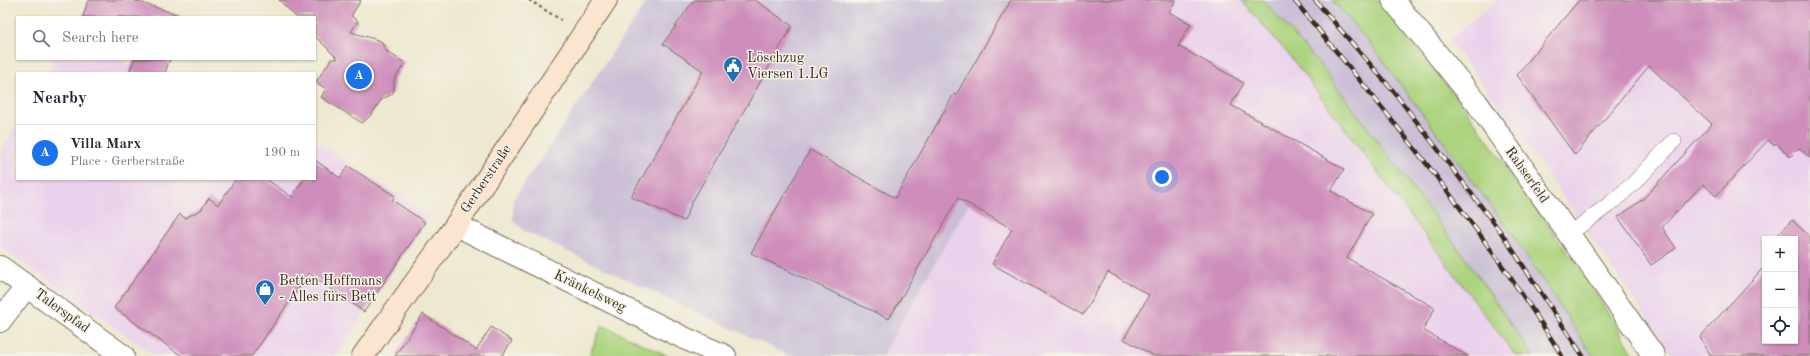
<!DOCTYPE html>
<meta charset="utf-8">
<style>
:root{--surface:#fff;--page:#f6f6f7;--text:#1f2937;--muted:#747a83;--line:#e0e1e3;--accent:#1a73e8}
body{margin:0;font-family:"Old Standard TT",serif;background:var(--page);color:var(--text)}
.controls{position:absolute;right:12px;bottom:12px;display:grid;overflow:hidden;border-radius:0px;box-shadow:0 1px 3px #0004}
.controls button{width:36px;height:36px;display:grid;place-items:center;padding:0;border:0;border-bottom:1px solid var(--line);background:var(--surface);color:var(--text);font:20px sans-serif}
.you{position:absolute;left:1162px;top:177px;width:14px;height:14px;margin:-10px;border:3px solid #fff;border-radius:50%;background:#1a73e8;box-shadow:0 0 0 6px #1a73e833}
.badge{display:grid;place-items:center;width:26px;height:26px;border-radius:50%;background:var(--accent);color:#fff;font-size:13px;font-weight:700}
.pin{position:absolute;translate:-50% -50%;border:2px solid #fff;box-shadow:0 1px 4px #0006}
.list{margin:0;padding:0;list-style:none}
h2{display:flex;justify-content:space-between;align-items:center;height:52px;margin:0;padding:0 16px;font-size:17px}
h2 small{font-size:13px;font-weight:400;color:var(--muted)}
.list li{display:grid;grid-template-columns:26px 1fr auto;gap:12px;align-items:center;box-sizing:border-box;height:56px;padding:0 16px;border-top:1px solid var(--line)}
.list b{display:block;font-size:15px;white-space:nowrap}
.list p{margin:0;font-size:13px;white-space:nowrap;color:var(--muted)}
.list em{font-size:13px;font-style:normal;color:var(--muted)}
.icon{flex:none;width:22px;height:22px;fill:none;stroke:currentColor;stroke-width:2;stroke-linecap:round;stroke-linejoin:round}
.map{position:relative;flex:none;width:1810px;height:356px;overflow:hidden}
.search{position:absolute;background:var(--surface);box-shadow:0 1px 3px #0004;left:16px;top:16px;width:300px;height:44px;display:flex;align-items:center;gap:10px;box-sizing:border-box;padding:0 14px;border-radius:0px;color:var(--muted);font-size:15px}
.panel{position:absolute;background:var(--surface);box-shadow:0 1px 3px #0004;left:16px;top:72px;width:300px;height:108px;border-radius:0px}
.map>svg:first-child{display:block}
</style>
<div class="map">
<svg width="1810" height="356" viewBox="0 0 1810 356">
<rect width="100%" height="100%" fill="#f7f3e8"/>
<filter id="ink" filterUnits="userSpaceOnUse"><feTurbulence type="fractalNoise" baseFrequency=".025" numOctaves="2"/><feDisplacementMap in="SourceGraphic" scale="8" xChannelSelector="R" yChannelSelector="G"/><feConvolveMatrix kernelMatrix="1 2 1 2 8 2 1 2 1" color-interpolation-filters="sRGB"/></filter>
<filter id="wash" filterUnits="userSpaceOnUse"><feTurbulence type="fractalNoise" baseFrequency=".012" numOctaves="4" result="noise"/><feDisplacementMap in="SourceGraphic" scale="16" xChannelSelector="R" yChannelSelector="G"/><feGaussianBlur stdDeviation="0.9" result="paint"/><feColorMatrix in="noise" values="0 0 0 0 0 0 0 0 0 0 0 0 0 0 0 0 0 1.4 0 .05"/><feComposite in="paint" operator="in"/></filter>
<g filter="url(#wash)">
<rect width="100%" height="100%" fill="#ede8cf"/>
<g fill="#ead1ec" fill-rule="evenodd">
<path d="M 1085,0 L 1241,0 L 1290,56 L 1516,356 L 882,356 Z"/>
<path d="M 1498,0 L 1810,0 L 1810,356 L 1673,356 L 1516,128 L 1449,40 ZM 1765,239 L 1795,239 L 1795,341 L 1765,341 Z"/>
<path d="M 55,59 L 114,59 L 157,73 L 47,73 Z"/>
<path d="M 17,124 L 17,179 L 315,179 L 315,141 L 430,216 L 336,356 L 156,356 L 0,247 L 0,152 Z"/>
</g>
<g fill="#cabfd6">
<path d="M 648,0 L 1085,0 L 882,356 L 790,356 L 524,231 L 513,220 L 513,200 Z"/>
<path d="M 1263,0 L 1332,0 L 1372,46 L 1512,234 L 1593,356 L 1533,356 L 1466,259 L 1322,67 Z"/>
</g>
<g fill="#acd37e" stroke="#747e4e">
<path d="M 1241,0 L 1263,0 L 1322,67 L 1466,259 L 1533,356 L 1516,356 L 1290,56 Z"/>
<path d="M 1332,0 L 1379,0 L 1464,107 L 1588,281 L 1635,356 L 1593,356 L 1512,234 L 1372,46 Z"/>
<path d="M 602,325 L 668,356 L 589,356 Z"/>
</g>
<g id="blocks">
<g fill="#ce8dbb">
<path d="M 88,0 L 133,0 L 185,17 L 83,17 Z"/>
<path d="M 279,0 L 361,0 L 351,16 L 358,21 L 351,32 L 381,41 L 386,51 L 405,63 L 394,80 L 394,90 L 392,94 L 381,100 L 371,115 L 362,123 L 321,97 L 326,89 L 316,82 L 331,59 L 338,59 L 315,36 L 315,17 L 296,17 Z"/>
<path d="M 694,0 L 755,0 L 792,26 L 692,202 L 684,221 L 631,197 L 703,71 L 663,44 Z"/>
<path d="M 1011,0 L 1176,0 L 1169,12 L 1191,24 L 1178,46 L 1244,83 L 1231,105 L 1344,169 L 1331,191 L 1372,214 L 1347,258 L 1435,308 L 1423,330 L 1468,356 L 1154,356 L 1124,339 L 1149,295 L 1108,272 L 1083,315 L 992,264 L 1012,229 L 958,198 L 889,319 L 751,253 L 810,150 L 895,198 L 954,94 L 956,95 Z"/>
<path d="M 1579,0 L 1810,0 L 1810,158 L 1799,148 L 1790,157 L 1776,143 L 1774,145 L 1768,140 L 1716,196 L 1703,184 L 1662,227 L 1676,248 L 1651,265 L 1618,217 L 1643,199 L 1712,124 L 1649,66 L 1575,155 L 1517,75 Z"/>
<path d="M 134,59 L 170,59 L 165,73 L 129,73 Z"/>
<path d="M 315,160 L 340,178 L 348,166 L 395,196 L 392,200 L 425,222 L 364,312 L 309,273 L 252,356 L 182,356 L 114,308 L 180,214 L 185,218 L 201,210 L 209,198 L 218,205 L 236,179 L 266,179 L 292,197 L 304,179 L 315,179 Z"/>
<path d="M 1792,220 L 1810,237 L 1810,356 L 1711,356 L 1700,337 L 1765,266 L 1765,341 L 1795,341 L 1795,239 L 1774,239 Z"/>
<path d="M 423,314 L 476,350 L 491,327 L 512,341 L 502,356 L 395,356 Z"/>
</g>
</g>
</g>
<g filter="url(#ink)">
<use href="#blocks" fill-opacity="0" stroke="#796c5c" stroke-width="1"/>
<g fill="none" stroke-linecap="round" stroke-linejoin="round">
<defs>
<path id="lane" d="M 1569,234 L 1611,203 L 1634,183 L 1674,141"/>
<g id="street">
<path d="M 1393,0 L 1477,103 L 1654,356"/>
<path d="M 456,225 L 686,339 L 725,356"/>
<path d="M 0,267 L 123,356"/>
<path d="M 0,321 L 27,286"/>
</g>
<path id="secondary" d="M 363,356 L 456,225 L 606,0"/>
</defs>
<use href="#lane" stroke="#796c5c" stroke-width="16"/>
<use href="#street" stroke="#796c5c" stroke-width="24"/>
<use href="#secondary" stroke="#796c5c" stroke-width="24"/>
<path stroke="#796c5c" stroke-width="2.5" stroke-dasharray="3 3" stroke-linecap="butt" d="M 529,0 L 561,20"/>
<use href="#lane" stroke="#fff" stroke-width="15"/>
<use href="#street" stroke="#fff" stroke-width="22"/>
<use href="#secondary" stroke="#fce5cf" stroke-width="22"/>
<defs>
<g id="rail">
<path d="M 1294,0 C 1388,114 1484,230 1562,356"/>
<path d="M 1315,0 L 1394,92 L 1500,231 L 1583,356"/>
</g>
</defs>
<use href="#rail" stroke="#3b2a1e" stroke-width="4.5"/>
<use href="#rail" stroke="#f7f3e8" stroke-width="3" stroke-dasharray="9" stroke-linecap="butt"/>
</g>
</g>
<defs>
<symbol id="civic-pin" viewBox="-11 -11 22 30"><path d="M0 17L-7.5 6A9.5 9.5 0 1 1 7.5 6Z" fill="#1f6fb2" stroke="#f7f3e8"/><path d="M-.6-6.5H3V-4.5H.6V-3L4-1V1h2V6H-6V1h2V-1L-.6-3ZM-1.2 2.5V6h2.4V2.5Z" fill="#fff"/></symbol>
<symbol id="shop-pin" viewBox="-11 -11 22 30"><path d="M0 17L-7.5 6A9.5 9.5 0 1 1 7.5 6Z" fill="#1f6fb2" stroke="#f7f3e8"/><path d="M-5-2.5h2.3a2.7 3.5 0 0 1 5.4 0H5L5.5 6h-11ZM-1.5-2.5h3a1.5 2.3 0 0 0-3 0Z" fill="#fff"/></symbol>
</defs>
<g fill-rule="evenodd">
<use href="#civic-pin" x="722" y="55" width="22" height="30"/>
<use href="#shop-pin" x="254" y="278" width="22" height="30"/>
</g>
<g text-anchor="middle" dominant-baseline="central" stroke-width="3" stroke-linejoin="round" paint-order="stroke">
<g font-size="14" fill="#3b2a1e" stroke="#f7f3e8" text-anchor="start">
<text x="747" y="58">Löschzug<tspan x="747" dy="16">Viersen 1.LG</tspan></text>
<text x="279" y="281">Betten Hoffmans<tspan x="279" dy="16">- Alles fürs Bett</tspan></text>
</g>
<g font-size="14" fill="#3b2a1e" stroke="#f7f3e8">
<text transform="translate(1527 175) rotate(55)">Rahserfeld</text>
<text transform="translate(486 179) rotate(-56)">Gerberstraße</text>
<text transform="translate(590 291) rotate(26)">Kränkelsweg</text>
<text transform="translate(62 311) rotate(36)">Talerspfad</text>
</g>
</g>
</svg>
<div class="controls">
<button>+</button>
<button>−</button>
<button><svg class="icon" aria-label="locate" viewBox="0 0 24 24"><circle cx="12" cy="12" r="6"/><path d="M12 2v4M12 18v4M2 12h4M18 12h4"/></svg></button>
</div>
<div class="you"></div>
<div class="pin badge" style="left:359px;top:76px">A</div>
<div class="search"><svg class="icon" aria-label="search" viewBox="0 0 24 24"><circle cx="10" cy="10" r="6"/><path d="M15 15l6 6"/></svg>Search here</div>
<section class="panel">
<h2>Nearby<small></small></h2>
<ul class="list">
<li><span class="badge">A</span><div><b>Villa Marx</b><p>Place · Gerberstraße</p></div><em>190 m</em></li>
</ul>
</section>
</div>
